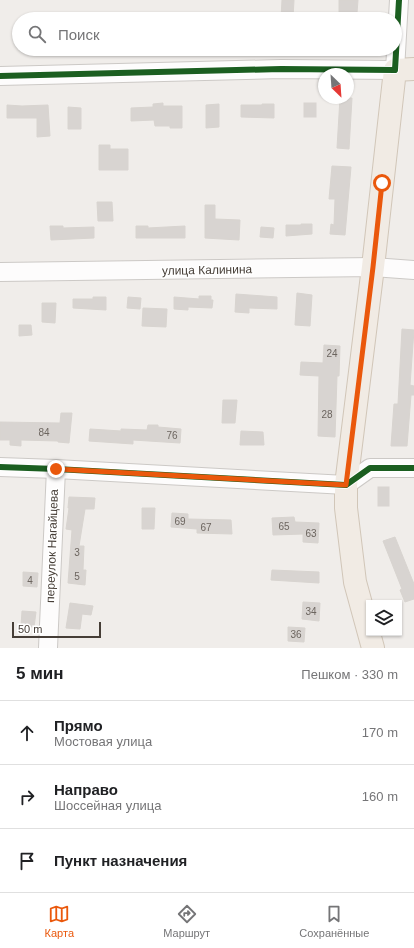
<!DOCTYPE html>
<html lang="ru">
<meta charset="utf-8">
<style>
:root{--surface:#fff;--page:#f2f2f2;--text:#202124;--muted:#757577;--line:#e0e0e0;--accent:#ea580c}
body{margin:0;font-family:Arial,sans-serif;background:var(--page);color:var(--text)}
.controls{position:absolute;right:12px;bottom:12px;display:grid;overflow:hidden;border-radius:0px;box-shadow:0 1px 3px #0004}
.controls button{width:36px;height:36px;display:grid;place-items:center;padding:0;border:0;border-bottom:1px solid var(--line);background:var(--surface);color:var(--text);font:20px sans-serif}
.compass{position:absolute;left:318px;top:68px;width:36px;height:36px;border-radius:50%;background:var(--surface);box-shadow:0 1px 3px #0004;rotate:155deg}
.scale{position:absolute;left:12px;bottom:10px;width:89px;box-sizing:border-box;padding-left:4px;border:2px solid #463e37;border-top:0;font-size:11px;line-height:14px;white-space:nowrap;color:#463e37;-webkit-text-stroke:3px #fff;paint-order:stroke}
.stop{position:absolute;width:12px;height:12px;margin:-9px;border:3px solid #ea580c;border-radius:50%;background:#fff}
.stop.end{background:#ea580c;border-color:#fff;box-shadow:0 1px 4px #0008}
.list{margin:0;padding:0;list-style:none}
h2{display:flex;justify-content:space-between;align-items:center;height:52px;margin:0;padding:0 16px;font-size:17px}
h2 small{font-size:13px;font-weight:400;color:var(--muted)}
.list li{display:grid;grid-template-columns:26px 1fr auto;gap:12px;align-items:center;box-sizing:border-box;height:64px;padding:0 16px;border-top:1px solid var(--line)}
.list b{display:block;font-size:15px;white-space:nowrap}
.list p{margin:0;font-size:13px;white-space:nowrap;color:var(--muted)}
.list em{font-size:13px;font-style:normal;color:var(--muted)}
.icon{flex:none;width:22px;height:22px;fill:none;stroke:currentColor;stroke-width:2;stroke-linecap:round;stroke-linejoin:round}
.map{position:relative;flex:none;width:414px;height:648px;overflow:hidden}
.search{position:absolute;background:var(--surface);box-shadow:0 1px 3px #0004;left:12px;right:12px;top:12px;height:44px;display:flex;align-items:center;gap:10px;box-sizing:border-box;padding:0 14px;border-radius:22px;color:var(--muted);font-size:15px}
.sheet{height:244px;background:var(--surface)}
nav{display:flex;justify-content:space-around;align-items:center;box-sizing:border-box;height:56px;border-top:1px solid var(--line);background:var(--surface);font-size:11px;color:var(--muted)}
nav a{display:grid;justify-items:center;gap:2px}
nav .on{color:var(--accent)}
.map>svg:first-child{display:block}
</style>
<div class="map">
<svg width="414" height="648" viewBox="0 0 414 648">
<rect width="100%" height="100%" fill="#f0edea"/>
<g fill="#d8d4d1" stroke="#d8d4d0">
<path d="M 282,0 L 294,0 L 293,18 L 281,18 Z"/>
<path d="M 339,0 L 358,0 L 357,13 L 339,13 Z"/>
<path d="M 340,98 L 352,98 L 349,149 L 337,148 Z"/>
<path d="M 163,103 L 163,106 L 182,106 L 182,128 L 170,128 L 170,126 L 155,126 L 154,120 L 131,121 L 131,108 L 153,107 L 153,104 Z"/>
<rect x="304" y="103" width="12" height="14"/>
<path d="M 219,104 L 219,127 L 206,128 L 206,105 Z"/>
<path d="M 262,104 L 274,104 L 274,118 L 241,117 L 241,105 L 262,105 Z"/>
<path d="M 7,105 L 22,106 L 48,105 L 50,136 L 37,137 L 37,118 L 7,118 Z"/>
<path d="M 68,107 L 81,108 L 81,129 L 68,129 Z"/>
<path d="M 99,145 L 110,145 L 110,149 L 128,149 L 128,170 L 99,170 Z"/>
<path d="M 332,166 L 351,167 L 345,235 L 330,234 L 331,224 L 334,225 L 335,199 L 329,199 Z"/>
<path d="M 97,202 L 112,202 L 113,221 L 98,221 Z"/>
<path d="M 205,205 L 215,205 L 215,219 L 240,220 L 239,240 L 205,238 Z"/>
<path d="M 301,224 L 312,224 L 312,234 L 286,236 L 286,225 L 301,225 Z"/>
<path d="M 50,226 L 63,226 L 63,228 L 94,227 L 94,238 L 51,240 Z"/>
<path d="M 136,226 L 148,226 L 148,228 L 185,226 L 185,238 L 136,238 Z"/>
<path d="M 261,227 L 274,228 L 273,238 L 260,237 Z"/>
<path d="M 297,293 L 312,295 L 310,326 L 295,325 Z"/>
<path d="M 236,294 L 277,297 L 277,309 L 249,308 L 249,313 L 235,312 Z"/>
<path d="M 199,296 L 211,296 L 211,300 L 213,300 L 212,308 L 188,307 L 188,310 L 174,309 L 174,297 L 199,299 Z"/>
<path d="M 93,297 L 106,297 L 106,310 L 73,308 L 73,299 L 93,299 Z"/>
<path d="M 128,297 L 141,298 L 140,309 L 127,308 Z"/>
<path d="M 42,303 L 56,303 L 55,323 L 42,322 Z"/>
<path d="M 143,308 L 167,309 L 166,327 L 142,326 Z"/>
<path d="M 19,325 L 31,325 L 32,335 L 19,336 Z"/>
<path d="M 402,329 L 414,330 L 410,385 L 414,386 L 414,395 L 411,395 L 407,446 L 391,446 L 394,404 L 398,404 Z"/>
<path d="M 324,345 L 340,346 L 339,376 L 337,376 L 335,437 L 318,436 L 319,376 L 300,375 L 301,362 L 323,363 Z"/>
<path d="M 223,400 L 237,400 L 235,423 L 222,423 Z"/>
<path d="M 61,413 L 72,413 L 69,443 L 58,442 L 58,441 L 21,440 L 21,446 L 10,445 L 10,440 L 0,440 L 0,422 L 60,423 Z"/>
<path d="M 148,425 L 158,425 L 158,427 L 181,429 L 180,443 L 133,440 L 133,444 L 89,441 L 90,429 L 121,431 L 121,429 L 147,430 Z"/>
<path d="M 241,431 L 263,432 L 264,445 L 240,445 Z"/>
<rect x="378" y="487" width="11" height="19"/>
<path d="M 69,497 L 95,498 L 94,509 L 85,509 L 79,546 L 84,546 L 83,570 L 86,570 L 85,585 L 68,583 L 72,530 L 66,529 L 69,508 L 68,508 Z"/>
<path d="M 142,508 L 155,508 L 154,529 L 142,529 Z"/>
<path d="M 172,513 L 188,514 L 188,519 L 231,520 L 232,534 L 197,533 L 197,529 L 171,527 Z"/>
<path d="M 294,517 L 295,522 L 319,523 L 318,543 L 303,542 L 303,534 L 273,535 L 272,518 Z"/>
<path d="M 395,537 L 414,584 L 414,599 L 405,602 L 400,590 L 402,589 L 383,541 Z"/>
<path d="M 272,570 L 319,572 L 319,583 L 271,580 Z"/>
<path d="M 23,572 L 38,573 L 37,587 L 23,586 Z"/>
<path d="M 303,602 L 320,603 L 319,621 L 302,619 Z"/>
<path d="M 70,603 L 93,606 L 91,615 L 82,614 L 80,629 L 66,628 Z"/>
<path d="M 22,611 L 36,612 L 34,627 L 21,626 Z"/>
<path d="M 288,627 L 305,628 L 304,642 L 288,641 Z"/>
</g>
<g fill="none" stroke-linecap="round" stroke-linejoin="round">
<defs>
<g id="minor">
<path d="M 0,76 L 281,69 L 395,70 L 399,0"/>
<path d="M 0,272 L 373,267 L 414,270"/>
<path d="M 0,467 L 56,469 L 346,485 L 370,468 L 414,468"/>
<path d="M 48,648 L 56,469"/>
</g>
<path id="major" d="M 373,648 L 355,582 L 346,508 L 346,485 L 373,267 L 395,70 L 414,69"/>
</defs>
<use href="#minor" stroke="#ccc9c6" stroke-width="20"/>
<use href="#major" stroke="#d1c6b8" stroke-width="24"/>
<use href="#minor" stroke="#fdfcfc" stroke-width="18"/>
<use href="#major" stroke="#f1ebe4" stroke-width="22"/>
<defs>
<g id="cycleway">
<path d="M 0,76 L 281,69 L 395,70 L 399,0"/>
<path d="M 0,467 L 56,469 L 346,485 L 370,468 L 414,468"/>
</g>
</defs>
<use href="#cycleway" stroke="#fff" stroke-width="8"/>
<use href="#cycleway" stroke="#1b5e20" stroke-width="6"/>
</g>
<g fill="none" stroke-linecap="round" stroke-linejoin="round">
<path stroke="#ea580c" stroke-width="5" d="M 56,469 L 346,485 L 373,267 L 382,183"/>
</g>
<g text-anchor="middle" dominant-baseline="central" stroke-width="3" stroke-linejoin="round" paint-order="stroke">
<g font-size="10" fill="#6c655f">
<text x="332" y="353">24</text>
<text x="327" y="414">28</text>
<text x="44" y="432">84</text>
<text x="172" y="435">76</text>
<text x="180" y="521">69</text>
<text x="284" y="526">65</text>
<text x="206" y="527">67</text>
<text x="311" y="533">63</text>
<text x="77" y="552">3</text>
<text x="77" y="576">5</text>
<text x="30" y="580">4</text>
<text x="311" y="611">34</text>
<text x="296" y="634">36</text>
</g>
<g font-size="12" fill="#463e37" stroke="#fff">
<text transform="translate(207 270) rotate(-1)">улица Калинина</text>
<text transform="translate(52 546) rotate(-88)">переулок Нагайцева</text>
</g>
</g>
</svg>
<div class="controls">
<button><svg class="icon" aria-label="layers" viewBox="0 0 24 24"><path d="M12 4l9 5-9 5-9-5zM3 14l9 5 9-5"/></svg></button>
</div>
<svg class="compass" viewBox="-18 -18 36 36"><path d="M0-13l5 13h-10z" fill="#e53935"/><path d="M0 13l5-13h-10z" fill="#757577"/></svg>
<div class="scale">50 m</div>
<div class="stop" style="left:382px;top:183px"></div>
<div class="stop end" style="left:56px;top:469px"></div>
<div class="search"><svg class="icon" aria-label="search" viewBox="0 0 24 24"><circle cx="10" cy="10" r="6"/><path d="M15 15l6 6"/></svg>Поиск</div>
</div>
<section class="sheet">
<h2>5 мин<small>Пешком · 330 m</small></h2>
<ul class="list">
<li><svg class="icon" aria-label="ahead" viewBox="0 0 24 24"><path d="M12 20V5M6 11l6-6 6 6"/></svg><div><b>Прямо</b><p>Мостовая улица</p></div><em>170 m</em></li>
<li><svg class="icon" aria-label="right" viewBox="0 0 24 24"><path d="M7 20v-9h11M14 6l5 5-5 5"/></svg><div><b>Направо</b><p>Шоссейная улица</p></div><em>160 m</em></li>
<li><svg class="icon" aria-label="arrive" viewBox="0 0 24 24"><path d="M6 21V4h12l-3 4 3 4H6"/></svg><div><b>Пункт назначения</b></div></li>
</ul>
</section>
<nav>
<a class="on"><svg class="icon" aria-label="map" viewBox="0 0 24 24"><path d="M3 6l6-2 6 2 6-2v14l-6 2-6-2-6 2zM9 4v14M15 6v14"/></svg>Карта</a>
<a><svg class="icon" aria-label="directions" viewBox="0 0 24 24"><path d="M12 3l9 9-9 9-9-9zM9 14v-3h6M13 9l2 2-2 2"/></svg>Маршрут</a>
<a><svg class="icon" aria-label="saved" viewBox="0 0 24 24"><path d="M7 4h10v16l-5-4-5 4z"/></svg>Сохранённые</a>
</nav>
